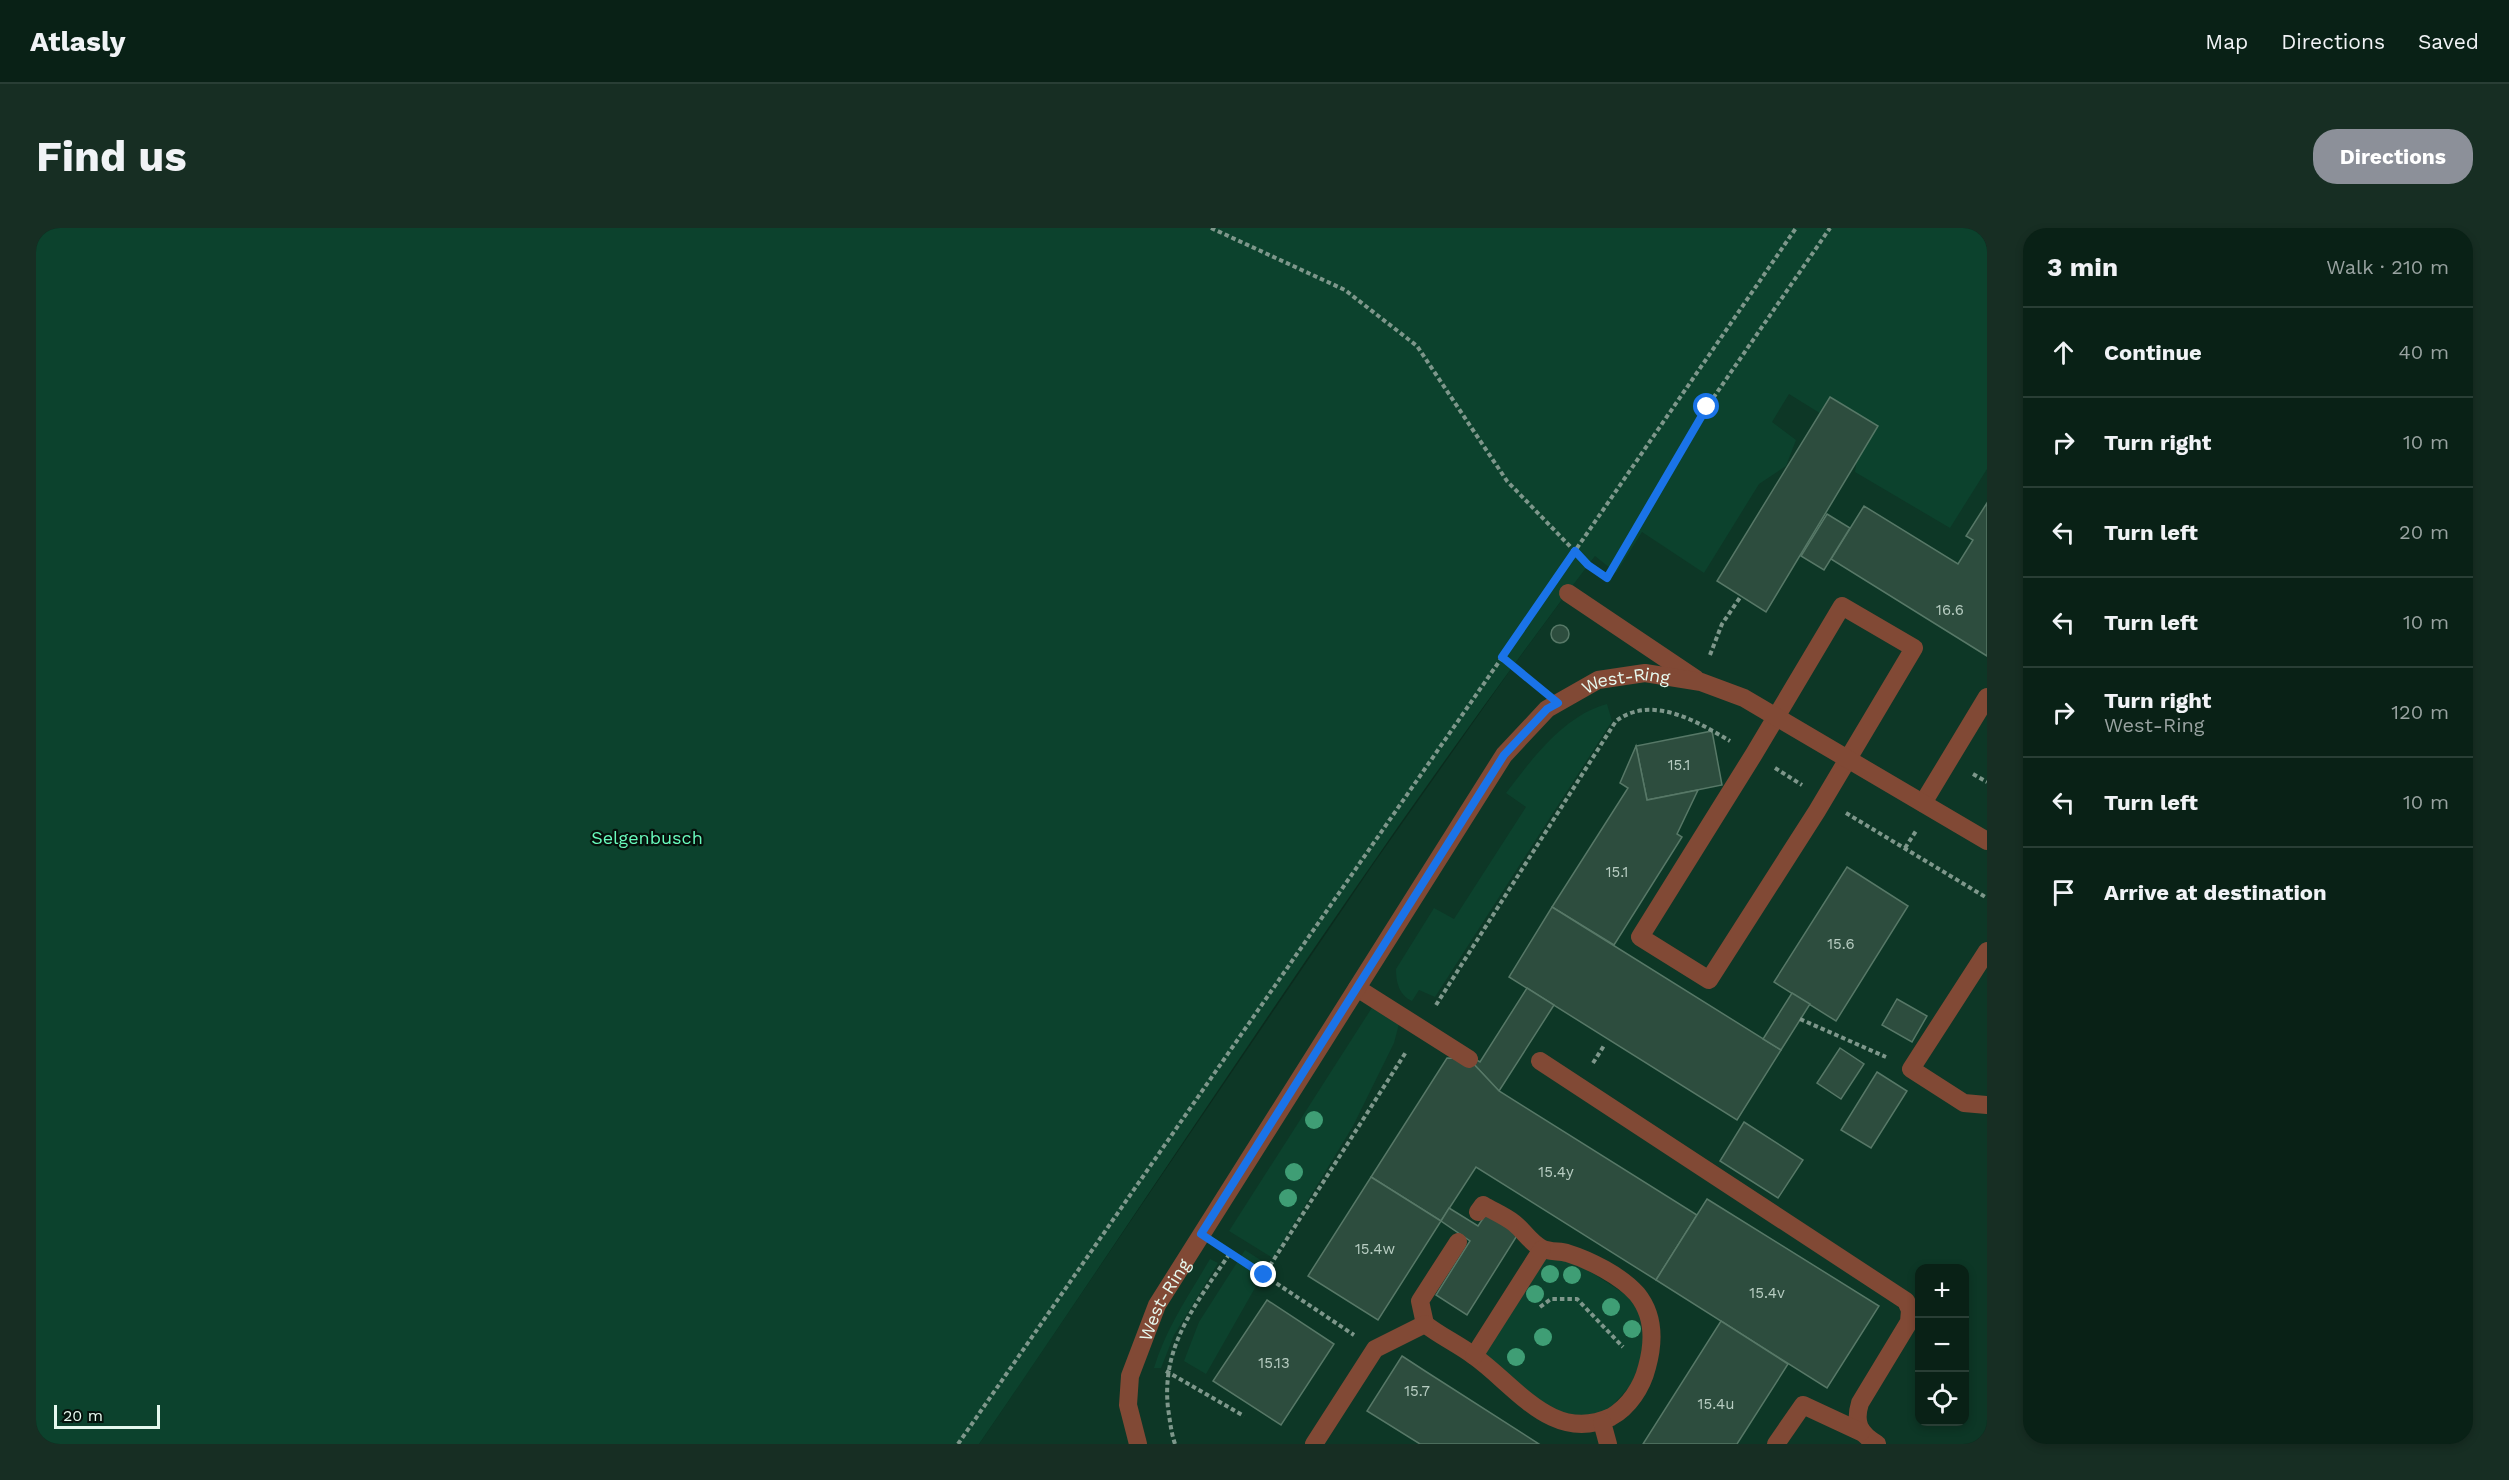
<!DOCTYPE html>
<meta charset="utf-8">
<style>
:root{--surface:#092116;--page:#172e23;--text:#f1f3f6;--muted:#99a3a1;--line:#293e35;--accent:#8c9099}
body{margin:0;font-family:"Work Sans",sans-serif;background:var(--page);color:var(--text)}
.controls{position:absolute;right:18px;bottom:18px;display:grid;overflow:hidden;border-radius:12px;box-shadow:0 3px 9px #0003}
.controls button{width:54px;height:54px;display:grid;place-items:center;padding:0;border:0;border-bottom:2px solid var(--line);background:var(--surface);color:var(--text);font:30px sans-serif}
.scale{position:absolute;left:18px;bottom:15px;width:106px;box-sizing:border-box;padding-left:6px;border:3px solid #e6f8ee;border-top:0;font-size:16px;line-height:21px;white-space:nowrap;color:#e6f8ee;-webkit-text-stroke:4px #05110b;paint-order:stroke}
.stop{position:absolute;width:18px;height:18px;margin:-14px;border:4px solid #1a73e8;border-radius:50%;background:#fff}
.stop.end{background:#1a73e8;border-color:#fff;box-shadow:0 2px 6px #0008}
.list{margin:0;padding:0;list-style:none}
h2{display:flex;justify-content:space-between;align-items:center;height:78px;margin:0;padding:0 24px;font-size:26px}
h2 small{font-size:20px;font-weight:400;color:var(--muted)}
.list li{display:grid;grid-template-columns:39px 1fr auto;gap:18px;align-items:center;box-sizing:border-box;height:90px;padding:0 24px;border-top:2px solid var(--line)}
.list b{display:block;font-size:22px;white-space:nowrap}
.list p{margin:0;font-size:20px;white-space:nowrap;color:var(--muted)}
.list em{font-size:20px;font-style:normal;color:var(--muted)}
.icon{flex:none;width:33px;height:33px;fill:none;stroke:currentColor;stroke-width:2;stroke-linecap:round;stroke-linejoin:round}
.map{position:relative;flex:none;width:1951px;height:1216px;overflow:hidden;border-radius:24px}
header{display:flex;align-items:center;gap:36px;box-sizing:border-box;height:84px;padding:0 30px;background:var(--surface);border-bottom:2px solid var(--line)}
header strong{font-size:28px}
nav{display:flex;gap:33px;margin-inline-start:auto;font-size:21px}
.intro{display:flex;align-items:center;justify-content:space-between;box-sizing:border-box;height:144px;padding:0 36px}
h1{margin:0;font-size:42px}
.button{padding:15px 27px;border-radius:24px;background:var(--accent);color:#fff;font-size:21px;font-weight:700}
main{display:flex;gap:36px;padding:0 36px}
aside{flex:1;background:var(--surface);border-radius:24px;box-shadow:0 3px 9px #0003}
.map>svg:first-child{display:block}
</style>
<header>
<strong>Atlasly</strong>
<nav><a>Map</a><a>Directions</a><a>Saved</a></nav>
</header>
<div class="intro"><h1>Find us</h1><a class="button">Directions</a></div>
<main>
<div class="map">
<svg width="1951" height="1216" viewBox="0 0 1951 1216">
<rect width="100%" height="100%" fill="#0c2c1e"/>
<path fill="#0d3726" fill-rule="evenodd" d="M 1951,0 L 1951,1216 L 943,1216 L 1336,638 L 1477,438 L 1559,327 ZM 1884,1040 L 1928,1040 L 1928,1194 L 1884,1194 Z"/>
<g fill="#0c422d">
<path d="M 0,0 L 1951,0 L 1951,241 L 1914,300 L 1819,244 L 1824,210 L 1753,166 L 1736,194 L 1760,212 L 1750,238 L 1723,256 L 1668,345 L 1606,304 L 1580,345 L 1559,328 C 1341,614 1147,919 943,1216 L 0,1216 Z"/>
<path d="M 1571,476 L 1576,493 L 1399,769 L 1383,762 L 1376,773 C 1363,767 1360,754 1360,741 L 1398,680 L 1418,691 L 1490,579 L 1470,565 C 1497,530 1527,488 1571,476 Z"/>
<path d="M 1337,778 L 1363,796 L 1358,815 L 1317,898 L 1237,1030 L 1193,1003 Z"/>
<path d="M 1209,1022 L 1232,1037 L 1170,1146 L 1148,1133 L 1163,1094 Z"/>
<path d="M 1508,1029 L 1530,1031 L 1550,1041 L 1592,1068 L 1606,1081 L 1610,1120 L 1595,1157 L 1576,1178 L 1562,1187 L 1544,1189 L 1520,1185 L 1505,1175 L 1447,1125 Z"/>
<path d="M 1174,1031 L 1182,1035 L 1138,1107 L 1125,1140 L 1118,1140 C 1130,1100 1153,1067 1174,1031 Z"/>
</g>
<g fill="#2d4d3e" stroke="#577867" stroke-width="1.5">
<path d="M 1794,169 L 1842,198 L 1730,384 L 1681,353 Z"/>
<path d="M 1951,275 L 1951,428 L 1795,331 L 1828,278 L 1922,336 L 1937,312 L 1930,308 Z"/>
<path d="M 1791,286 L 1814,300 L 1788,342 L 1765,328 Z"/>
<circle cx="1524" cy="406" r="9"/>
<path d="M 1676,503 L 1686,557 L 1611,572 L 1600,518 Z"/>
<path d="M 1600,518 L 1611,572 L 1662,562 L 1641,606 L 1646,609 L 1578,717 L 1516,679 L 1592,560 L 1584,555 Z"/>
<path d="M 1811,639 L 1872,678 L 1800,793 L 1738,754 Z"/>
<path d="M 1516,679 L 1745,822 L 1701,892 L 1473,749 Z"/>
<path d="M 1491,760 L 1518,777 L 1463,863 L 1433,831 L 1434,828 L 1444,834 Z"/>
<path d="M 1756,765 L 1774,776 L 1745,822 L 1727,811 Z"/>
<path d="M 1861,771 L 1891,788 L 1876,814 L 1846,797 Z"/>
<path d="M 1804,820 L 1828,836 L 1805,871 L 1781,855 Z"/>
<path d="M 1411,830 L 1433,831 L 1463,863 L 1661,987 L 1620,1052 L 1440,939 L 1405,993 L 1335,949 Z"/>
<path d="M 1841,844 L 1871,863 L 1835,920 L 1805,902 Z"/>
<path d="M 1708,894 L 1767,932 L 1742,970 L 1684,933 Z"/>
<path d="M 1335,949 L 1405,993 L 1342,1092 L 1272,1048 Z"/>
<path d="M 1671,971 L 1843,1078 L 1791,1160 L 1620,1052 Z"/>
<path d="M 1413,980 L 1442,998 L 1450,986 L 1482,1006 L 1431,1087 L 1400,1067 L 1434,1013 L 1405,993 Z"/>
<path d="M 1231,1072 L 1298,1116 L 1245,1197 L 1177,1153 Z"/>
<path d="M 1685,1093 L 1752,1136 L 1701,1216 L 1607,1216 Z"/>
<path d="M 1366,1128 L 1389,1143 L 1503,1216 L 1384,1216 L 1331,1183 Z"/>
</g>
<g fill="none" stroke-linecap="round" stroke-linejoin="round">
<g stroke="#7e978b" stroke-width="4" stroke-dasharray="4.5 3" stroke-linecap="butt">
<path d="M 1175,0 L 1309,62 L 1381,118 L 1471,253 L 1552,337 L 1571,350"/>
<path d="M 1528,339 L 1760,0"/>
<path d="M 1571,351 L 1671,179 L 1794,0"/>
<path d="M 1674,427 L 1686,396 L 1705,368"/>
<path d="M 1466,429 L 1500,457"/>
<path d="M 1739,540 L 1766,557"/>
<path d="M 1937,546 L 1951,554"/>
<path d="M 1810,585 L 1951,670"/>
<path d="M 1869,620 L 1880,603"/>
<path d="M 1400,777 L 1580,493 C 1616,466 1662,494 1694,513"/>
<path d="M 1764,791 L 1850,829"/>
<path d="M 1557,835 L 1569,816"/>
<path d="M 1187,1020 L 1228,1047 L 1370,824"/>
<path d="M 1228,1047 L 1318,1107"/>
<path d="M 1504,1079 L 1515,1071 L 1541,1071 L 1587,1119"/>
<path d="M 1130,1143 L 1208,1188"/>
<path d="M 922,1216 L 1505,373"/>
<path d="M 1139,1216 C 1135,1204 1134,1193 1132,1180 C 1125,1117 1161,1075 1194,1025"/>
</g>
<g stroke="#814935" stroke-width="18">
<path d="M 1806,378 L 1878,420 L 1781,583 L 1673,752 L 1604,709 L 1718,526 Z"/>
<path d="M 1887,575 L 1951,469"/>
<path d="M 1951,723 L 1875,841 L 1928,875 L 1951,877"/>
<path d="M 1321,760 L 1433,831"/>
<path d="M 1504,833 L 1870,1073 L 1874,1082 L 1873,1094 L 1824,1175 C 1818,1195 1823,1205 1841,1216"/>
<path d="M 1422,1014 L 1384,1073 L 1389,1096 C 1404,1108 1422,1116 1438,1128 C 1480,1158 1517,1216 1575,1189 C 1593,1179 1606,1159 1611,1139 C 1618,1114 1618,1087 1601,1066 C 1585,1048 1554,1032 1531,1025 C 1523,1023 1512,1024 1505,1020 C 1494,1014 1488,1003 1478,995 C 1469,988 1457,983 1447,977 L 1442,984"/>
<path d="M 1438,1128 L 1506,1021"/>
<path d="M 1566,1194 L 1572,1216"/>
<path d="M 1278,1216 L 1339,1121 L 1389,1096"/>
<path d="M 1740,1216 L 1767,1177 L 1825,1204"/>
</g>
<g stroke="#814935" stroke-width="18">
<path d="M 1532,365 L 1660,451"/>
<path id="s1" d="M 1102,1216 L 1092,1177 L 1094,1148 L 1121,1077 L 1468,527 L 1511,481 L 1562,452 L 1609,445 L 1665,454 L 1708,470 L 1951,613"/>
</g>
</g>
<g fill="#3f9e75">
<circle cx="1278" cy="892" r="9"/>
<circle cx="1258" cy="944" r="9"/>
<circle cx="1252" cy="970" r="9"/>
<circle cx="1514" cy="1046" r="9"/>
<circle cx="1536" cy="1047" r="9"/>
<circle cx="1499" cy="1066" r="9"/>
<circle cx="1575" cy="1079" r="9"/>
<circle cx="1596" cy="1101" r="9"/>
<circle cx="1507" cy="1109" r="9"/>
<circle cx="1480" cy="1129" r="9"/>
</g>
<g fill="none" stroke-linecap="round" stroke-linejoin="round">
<path stroke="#1a73e8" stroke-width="8" d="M 1228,1047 L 1165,1006 L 1468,527 L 1511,481 L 1522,475 L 1466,429 L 1539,323 L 1552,337 L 1571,350 L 1671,179"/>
</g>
<g text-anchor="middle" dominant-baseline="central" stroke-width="4.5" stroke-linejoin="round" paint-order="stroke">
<g font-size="15" fill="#b8cdc2">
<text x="1914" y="382">16.6</text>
<text x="1643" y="537">15.1</text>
<text x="1581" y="644">15.1</text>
<text x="1805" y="716">15.6</text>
<text x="1520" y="944">15.4y</text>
<text x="1339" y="1021">15.4w</text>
<text x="1731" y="1065">15.4v</text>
<text x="1238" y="1135">15.13</text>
<text x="1381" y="1163">15.7</text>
<text x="1680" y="1176">15.4u</text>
</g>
<g font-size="18" fill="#e6f8ee" stroke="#05110b">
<text stroke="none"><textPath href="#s1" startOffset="945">West-Ring</textPath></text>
<text stroke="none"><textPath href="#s1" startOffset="153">West-Ring</textPath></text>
</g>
<g font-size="18" fill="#69fbbd" stroke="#05110b">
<text x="611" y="609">Selgenbusch</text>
</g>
</g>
</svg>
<div class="controls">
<button>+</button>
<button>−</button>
<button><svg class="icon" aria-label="locate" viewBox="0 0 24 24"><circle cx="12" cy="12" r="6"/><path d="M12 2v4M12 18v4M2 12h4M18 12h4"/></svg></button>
</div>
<div class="scale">20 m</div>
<div class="stop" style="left:1671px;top:179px"></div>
<div class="stop end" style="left:1228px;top:1047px"></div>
</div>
<aside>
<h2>3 min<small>Walk · 210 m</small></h2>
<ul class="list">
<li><svg class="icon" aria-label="ahead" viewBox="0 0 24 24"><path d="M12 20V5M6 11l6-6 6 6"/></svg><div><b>Continue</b></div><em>40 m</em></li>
<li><svg class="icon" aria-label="right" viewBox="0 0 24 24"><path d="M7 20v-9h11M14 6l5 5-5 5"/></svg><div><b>Turn right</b></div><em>10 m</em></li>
<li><svg class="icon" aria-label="left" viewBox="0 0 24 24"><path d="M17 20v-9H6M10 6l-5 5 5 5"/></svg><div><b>Turn left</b></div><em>20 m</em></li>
<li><svg class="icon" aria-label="left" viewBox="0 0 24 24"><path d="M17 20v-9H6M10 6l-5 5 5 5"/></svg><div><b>Turn left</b></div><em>10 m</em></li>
<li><svg class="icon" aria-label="right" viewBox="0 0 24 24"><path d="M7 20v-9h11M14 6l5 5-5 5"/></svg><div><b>Turn right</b><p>West-Ring</p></div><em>120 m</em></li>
<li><svg class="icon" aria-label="left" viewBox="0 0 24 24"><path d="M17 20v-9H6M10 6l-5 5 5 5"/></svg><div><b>Turn left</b></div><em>10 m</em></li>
<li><svg class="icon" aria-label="arrive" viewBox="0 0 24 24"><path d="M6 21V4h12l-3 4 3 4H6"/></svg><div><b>Arrive at destination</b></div></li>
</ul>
</aside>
</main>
